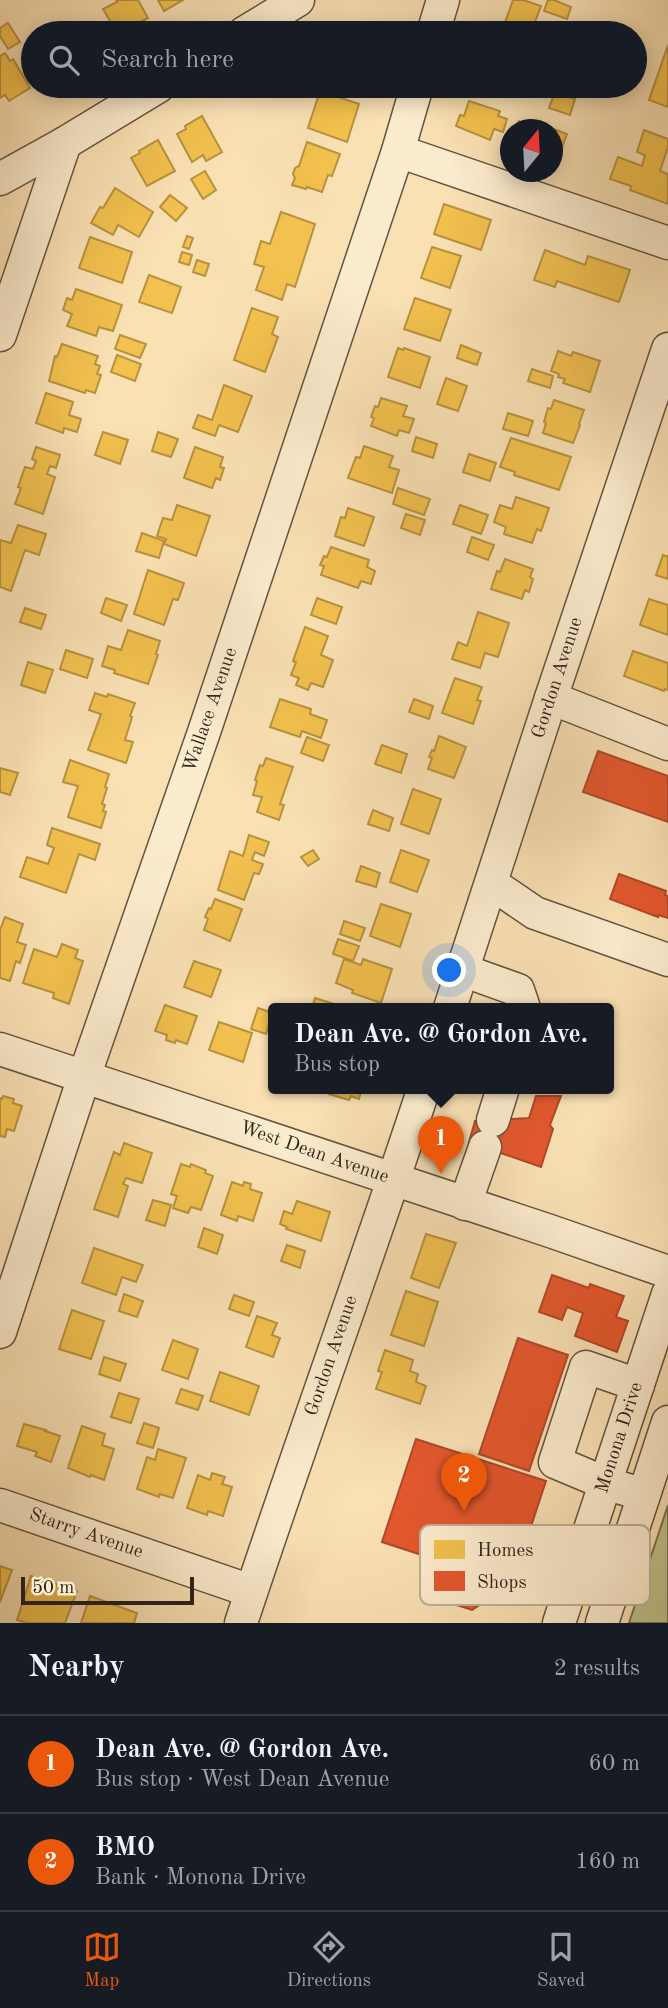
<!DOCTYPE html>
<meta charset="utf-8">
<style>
:root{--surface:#171b24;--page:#242831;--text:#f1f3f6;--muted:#9ea1a6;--line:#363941;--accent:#ea580c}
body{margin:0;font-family:"Old Standard TT",serif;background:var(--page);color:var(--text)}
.compass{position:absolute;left:500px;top:119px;width:63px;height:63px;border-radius:50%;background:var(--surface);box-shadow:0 4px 18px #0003;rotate:18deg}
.scale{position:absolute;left:21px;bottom:18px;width:173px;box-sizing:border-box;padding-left:7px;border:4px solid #32241c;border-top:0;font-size:19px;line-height:24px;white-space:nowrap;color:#32241c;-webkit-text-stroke:5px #fcecce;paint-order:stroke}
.you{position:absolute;left:450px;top:971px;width:24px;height:24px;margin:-18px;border:5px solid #fff;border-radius:50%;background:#1a73e8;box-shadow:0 0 0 10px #1a73e833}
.badge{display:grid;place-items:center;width:46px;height:46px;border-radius:50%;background:var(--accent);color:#fff;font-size:23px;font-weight:700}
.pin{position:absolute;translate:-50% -58px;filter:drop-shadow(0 2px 4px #0008)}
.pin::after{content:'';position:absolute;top:37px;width:24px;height:21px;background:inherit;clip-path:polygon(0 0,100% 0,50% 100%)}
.popup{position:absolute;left:268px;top:1003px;width:346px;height:91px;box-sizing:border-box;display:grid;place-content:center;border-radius:7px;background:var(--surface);filter:drop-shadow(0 2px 5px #0005);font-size:23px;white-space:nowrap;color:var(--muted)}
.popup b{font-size:26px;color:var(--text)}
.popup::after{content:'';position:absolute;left:50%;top:100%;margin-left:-14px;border:14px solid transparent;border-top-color:var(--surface)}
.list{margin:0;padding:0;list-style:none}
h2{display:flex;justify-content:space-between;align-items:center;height:91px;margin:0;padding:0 28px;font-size:30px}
h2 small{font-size:23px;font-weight:400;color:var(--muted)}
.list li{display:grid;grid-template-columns:46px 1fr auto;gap:21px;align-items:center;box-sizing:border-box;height:98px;padding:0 28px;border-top:2px solid var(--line)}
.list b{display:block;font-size:26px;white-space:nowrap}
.list p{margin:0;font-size:23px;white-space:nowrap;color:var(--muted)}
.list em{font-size:23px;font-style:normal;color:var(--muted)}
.icon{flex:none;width:38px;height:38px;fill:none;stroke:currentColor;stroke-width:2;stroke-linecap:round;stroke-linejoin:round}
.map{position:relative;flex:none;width:668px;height:1623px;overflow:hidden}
.search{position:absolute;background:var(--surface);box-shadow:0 4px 18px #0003;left:21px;right:21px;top:21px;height:77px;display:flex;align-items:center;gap:18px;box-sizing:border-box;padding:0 24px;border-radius:38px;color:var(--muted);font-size:26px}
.sheet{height:287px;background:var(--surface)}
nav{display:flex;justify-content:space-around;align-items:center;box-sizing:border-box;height:98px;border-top:2px solid var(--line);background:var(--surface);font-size:19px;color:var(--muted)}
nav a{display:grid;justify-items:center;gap:4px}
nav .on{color:var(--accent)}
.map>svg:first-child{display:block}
</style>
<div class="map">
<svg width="668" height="1623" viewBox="0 0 668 1623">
<rect width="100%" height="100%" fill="#fae1b4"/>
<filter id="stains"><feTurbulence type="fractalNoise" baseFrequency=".00286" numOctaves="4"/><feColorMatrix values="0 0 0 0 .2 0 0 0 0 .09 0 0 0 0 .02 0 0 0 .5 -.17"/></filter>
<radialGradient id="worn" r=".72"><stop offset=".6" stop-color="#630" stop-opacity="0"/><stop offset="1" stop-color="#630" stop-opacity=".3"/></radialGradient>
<path fill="#c0c28b" stroke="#797354" stroke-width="2" d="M 668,1505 L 668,1623 L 629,1623 Z"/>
<g fill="#f2c14e" stroke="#b8923f" stroke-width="2">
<path d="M 116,0 L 138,0 L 148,18 L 120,33 L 117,33 L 103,9 L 117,2 Z"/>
<path d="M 158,0 L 183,0 L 164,11 Z"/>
<path d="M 513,0 L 523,0 L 541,6 L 531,32 L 523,29 L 521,33 L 502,31 Z"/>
<path d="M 548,0 L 554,0 L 571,7 L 567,19 L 544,11 Z"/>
<path d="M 8,23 L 20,42 L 8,49 L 0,36 L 0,28 Z"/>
<path d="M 65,24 L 70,33 L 50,33 Z"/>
<path d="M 354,24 L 365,33 L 346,33 Z"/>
<path d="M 668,45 L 668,107 L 649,100 Z"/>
<path d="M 5,53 L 10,61 L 13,59 L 30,88 L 9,101 L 5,95 L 0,98 L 0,56 Z"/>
<path d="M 320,91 L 359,104 L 347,142 L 308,128 Z"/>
<path d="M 555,92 L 575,99 L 570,115 L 549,108 Z"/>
<path d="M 469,101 L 500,111 L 498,116 L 507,119 L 503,132 L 494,129 L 490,140 L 456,126 L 460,115 L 464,116 Z"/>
<path d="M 202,116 L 222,152 L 206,161 L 203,155 L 192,162 L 177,134 L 186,129 L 185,126 Z"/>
<path d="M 519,121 L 541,130 L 516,130 Z"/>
<path d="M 551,128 L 567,134 L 555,165 L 552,164 L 552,130 L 550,130 Z"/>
<path d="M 644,130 L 668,139 L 668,147 L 660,171 L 668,174 L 668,204 L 630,190 L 631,186 L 610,179 L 618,157 L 642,166 L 645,155 L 637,152 Z"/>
<path d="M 158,140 L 175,171 L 147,186 L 131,158 L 140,153 L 139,151 Z"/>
<path d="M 307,142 L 340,154 L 332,176 L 328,175 L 322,192 L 307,187 L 306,189 L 292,185 L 295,178 L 293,174 L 295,168 L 299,166 Z"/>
<path d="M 205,171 L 216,190 L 203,199 L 191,179 Z"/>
<path d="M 115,188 L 153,212 L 139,237 L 118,225 L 113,235 L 91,223 L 100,207 L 103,208 Z"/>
<path d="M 170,195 L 187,208 L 176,221 L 160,207 Z"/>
<path d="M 444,204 L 491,220 L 481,250 L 434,234 Z"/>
<path d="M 281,212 L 315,224 L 295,287 L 287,284 L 282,300 L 256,290 L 264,267 L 254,264 L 261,241 L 270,244 Z"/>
<path d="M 187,236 L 193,238 L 189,249 L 183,247 Z"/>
<path d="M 90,237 L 132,252 L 122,283 L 79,268 Z"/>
<path d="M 432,247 L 461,256 L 450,288 L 421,278 Z"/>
<path d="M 545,250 L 585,265 L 588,256 L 630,270 L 619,302 L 557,281 L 555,287 L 534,280 Z"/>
<path d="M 182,252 L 192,255 L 189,265 L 179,262 Z"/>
<path d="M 197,260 L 209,264 L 205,276 L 193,272 Z"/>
<path d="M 149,275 L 181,287 L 172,313 L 139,302 Z"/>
<path d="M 76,289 L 122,305 L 113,331 L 99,327 L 96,336 L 67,326 L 72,314 L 63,310 L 67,298 L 72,300 Z"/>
<path d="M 415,298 L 451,310 L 440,341 L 404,329 Z"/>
<path d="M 252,308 L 278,317 L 272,334 L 278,337 L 265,372 L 234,360 Z"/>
<path d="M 120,335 L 146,344 L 140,358 L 115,349 Z"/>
<path d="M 62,344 L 98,356 L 95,364 L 100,366 L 97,374 L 101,375 L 95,393 L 86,390 L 85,393 L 49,381 L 55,356 L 57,357 Z"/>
<path d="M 461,345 L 481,353 L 477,365 L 457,358 Z"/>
<path d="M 398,348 L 403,350 L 404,348 L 430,357 L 420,388 L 388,377 Z"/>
<path d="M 558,351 L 571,356 L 573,352 L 600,361 L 590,392 L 563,383 L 565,379 L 558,377 L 559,374 L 551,371 Z"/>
<path d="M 117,355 L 141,364 L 135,381 L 111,372 Z"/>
<path d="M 532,369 L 553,376 L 550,388 L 528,381 Z"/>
<path d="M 446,378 L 467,386 L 458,411 L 437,404 Z"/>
<path d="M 224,385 L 252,396 L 238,432 L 219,425 L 215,436 L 193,428 L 198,415 L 212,420 Z"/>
<path d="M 46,393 L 73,402 L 69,415 L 81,419 L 77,432 L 64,428 L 63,433 L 36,423 Z"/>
<path d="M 381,398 L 407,406 L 403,416 L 414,419 L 409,433 L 399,430 L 397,436 L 371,426 L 374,418 L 371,417 L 375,406 L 378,407 Z"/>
<path d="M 554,400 L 584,410 L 579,424 L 580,425 L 573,443 L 543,433 L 546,423 L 544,422 L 548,408 L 551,409 Z"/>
<path d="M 508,413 L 533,421 L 528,436 L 503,429 Z"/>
<path d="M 103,432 L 128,440 L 120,464 L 95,455 Z"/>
<path d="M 158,432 L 178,439 L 171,457 L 152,451 Z"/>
<path d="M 416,437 L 437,444 L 433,458 L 412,451 Z"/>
<path d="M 511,438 L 571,457 L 559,490 L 514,475 L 515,472 L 500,467 Z"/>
<path d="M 364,446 L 393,456 L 389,467 L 399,470 L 392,493 L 348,478 L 356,457 L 360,458 Z"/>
<path d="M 36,447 L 60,455 L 56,468 L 50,466 L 47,474 L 55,477 L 43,514 L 15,504 L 21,488 L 18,487 L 25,467 L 33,469 L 36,461 L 32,459 Z"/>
<path d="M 195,447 L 223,457 L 220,467 L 224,468 L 220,480 L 216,478 L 212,488 L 184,478 Z"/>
<path d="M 469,454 L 496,463 L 490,481 L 463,472 Z"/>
<path d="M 398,488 L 430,499 L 424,515 L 393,504 Z"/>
<path d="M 516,497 L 549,508 L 541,531 L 537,529 L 532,543 L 504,534 L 506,527 L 494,522 L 500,505 L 512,509 Z"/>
<path d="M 177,505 L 210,516 L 196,556 L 164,544 L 166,539 L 157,536 L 163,518 L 172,520 Z"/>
<path d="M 460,505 L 488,515 L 481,534 L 453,524 Z"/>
<path d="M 348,508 L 374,517 L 364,546 L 335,536 L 341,517 L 345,518 Z"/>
<path d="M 406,514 L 425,520 L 420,535 L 401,528 Z"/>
<path d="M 18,525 L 46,534 L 39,555 L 25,550 L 11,591 L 0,587 L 0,540 L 11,543 Z"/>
<path d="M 142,533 L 164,541 L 159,558 L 136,551 Z"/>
<path d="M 472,537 L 494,545 L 488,560 L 467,552 Z"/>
<path d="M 331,547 L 369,560 L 367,567 L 375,571 L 371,584 L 361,581 L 358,588 L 321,575 L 324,566 L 320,565 L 324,556 L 327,557 Z"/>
<path d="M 663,555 L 667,557 L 668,555 L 668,579 L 656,575 Z"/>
<path d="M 505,559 L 533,569 L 530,577 L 533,579 L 529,592 L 525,590 L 522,599 L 491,589 L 497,571 L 500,572 Z"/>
<path d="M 148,570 L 184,583 L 178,600 L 173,599 L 164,625 L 134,614 Z"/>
<path d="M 106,598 L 127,605 L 121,621 L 101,613 Z"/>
<path d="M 317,598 L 342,607 L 336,624 L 311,615 Z"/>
<path d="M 649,599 L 668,605 L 668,635 L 640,625 Z"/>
<path d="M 25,608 L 46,615 L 41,629 L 20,622 Z"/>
<path d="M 478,612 L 509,623 L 498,657 L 485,653 L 480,668 L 452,659 L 458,642 L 467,646 Z"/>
<path d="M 305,627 L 328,636 L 321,655 L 333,660 L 323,687 L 311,683 L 308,690 L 296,685 L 299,678 L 291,675 L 296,662 L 293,661 Z"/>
<path d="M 128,630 L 160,641 L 156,654 L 158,655 L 148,684 L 114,673 L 115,670 L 102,666 L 108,646 L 121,650 Z"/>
<path d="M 66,650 L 93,659 L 87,678 L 60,669 Z"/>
<path d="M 633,651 L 668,663 L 668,690 L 665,689 L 664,691 L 624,676 Z"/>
<path d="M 28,662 L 53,670 L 45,693 L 21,685 Z"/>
<path d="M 455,678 L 482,687 L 477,700 L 481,701 L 473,724 L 442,713 Z"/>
<path d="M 95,693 L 107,697 L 108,694 L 135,703 L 130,716 L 132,717 L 125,740 L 133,742 L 126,763 L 88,750 L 101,714 L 89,710 Z"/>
<path d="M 280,699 L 311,709 L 310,714 L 327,720 L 321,738 L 302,731 L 300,737 L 270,727 Z"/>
<path d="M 414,699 L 433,706 L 429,719 L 409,712 Z"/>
<path d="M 439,736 L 466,747 L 454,778 L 428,769 L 432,758 L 429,757 L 432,750 L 434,751 Z"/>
<path d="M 307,737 L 329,745 L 323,761 L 301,753 Z"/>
<path d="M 382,745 L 407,754 L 401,773 L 375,764 Z"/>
<path d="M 266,758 L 293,767 L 280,804 L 284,805 L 279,820 L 257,812 L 262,797 L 253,795 L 257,781 L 255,780 L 260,765 L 263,766 Z"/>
<path d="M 70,760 L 109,774 L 105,787 L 107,788 L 102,804 L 105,805 L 103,811 L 106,812 L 101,828 L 68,817 L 78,786 L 63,782 Z"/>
<path d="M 0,768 L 18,773 L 10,795 L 0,792 Z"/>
<path d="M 413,789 L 441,799 L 429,834 L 401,824 Z"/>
<path d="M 373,810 L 393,818 L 389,831 L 368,824 Z"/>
<path d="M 52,828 L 100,844 L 95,860 L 79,854 L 66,893 L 20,877 L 27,857 L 48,864 L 54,848 L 47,845 Z"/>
<path d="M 249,835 L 269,842 L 264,856 L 255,852 L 252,860 L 263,864 L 259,874 L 254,873 L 244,900 L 218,890 L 230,851 L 243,856 Z"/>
<path d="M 313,850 L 319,859 L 308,866 L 301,857 Z"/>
<path d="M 401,850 L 429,860 L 417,892 L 390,882 Z"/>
<path d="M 361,866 L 380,873 L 376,887 L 356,881 Z"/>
<path d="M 215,899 L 242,909 L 230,941 L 204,930 L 208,919 L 205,917 L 209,908 L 211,909 Z"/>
<path d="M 381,904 L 411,914 L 400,947 L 370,936 Z"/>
<path d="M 5,917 L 23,924 L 17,942 L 26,945 L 20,963 L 16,961 L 10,981 L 0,978 L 0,930 Z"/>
<path d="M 344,921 L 365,928 L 360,941 L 340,934 Z"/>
<path d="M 338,939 L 359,946 L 353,961 L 333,954 Z"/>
<path d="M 62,944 L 78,950 L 75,958 L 83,961 L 69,1004 L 53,998 L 54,993 L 23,983 L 34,949 L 57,957 Z"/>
<path d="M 344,959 L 361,965 L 363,959 L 392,969 L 381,1003 L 352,993 L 353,990 L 336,983 Z"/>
<path d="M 194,961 L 221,970 L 211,997 L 184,987 Z"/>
<path d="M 315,998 L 341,1006 L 340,1008 L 312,1008 Z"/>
<path d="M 165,1005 L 197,1016 L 187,1044 L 176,1040 L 175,1043 L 166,1040 L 167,1035 L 155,1031 Z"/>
<path d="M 258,1008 L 273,1013 L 266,1034 L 251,1029 Z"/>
<path d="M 219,1022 L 252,1033 L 243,1062 L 209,1050 Z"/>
<path d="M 331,1088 L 362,1088 L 359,1099 L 351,1096 L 349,1100 L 329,1094 Z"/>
<path d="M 3,1096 L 14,1099 L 13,1103 L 22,1106 L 14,1131 L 7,1129 L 5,1137 L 0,1136 L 0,1098 L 2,1099 Z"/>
<path d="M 124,1143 L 152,1153 L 142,1183 L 126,1178 L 123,1184 L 128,1186 L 118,1217 L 94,1209 L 114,1152 L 120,1155 Z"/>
<path d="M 181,1164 L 190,1167 L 191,1164 L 206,1170 L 205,1173 L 213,1176 L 201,1210 L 191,1207 L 188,1213 L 173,1208 L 177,1196 L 171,1194 Z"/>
<path d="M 232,1182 L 243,1186 L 244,1182 L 251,1184 L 250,1189 L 262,1193 L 253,1221 L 238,1216 L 237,1221 L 221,1215 Z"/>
<path d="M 153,1200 L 171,1205 L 165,1226 L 146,1220 Z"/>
<path d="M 297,1201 L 330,1212 L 321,1241 L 286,1229 L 287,1227 L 280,1224 L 284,1211 L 292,1214 Z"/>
<path d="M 204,1228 L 223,1235 L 217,1254 L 198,1247 Z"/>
<path d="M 426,1234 L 456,1243 L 439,1288 L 411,1278 Z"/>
<path d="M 287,1245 L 305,1251 L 300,1268 L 281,1261 Z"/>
<path d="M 94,1248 L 143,1265 L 136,1282 L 122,1277 L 116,1295 L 82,1283 Z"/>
<path d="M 406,1291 L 438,1302 L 424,1346 L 391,1335 Z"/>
<path d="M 124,1294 L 143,1301 L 137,1317 L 119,1311 Z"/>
<path d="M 234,1295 L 254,1302 L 249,1316 L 229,1309 Z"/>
<path d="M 72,1310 L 104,1321 L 91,1359 L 59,1349 Z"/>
<path d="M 257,1316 L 277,1323 L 272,1335 L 280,1338 L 273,1357 L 246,1347 Z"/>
<path d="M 173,1340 L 198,1349 L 188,1379 L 162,1370 Z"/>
<path d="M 385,1350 L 413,1360 L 410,1371 L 418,1374 L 416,1382 L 426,1386 L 420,1404 L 376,1389 L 382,1372 L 378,1371 Z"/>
<path d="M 104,1357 L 126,1364 L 120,1381 L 99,1374 Z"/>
<path d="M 220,1372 L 259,1386 L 249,1415 L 210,1401 Z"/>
<path d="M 181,1389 L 203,1396 L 198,1410 L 176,1403 Z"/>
<path d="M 119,1393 L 139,1399 L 131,1423 L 111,1417 Z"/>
<path d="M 144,1423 L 159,1428 L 153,1448 L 137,1443 Z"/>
<path d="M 24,1424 L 46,1430 L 45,1431 L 60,1436 L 51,1462 L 35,1456 L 37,1452 L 17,1446 Z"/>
<path d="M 82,1426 L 105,1434 L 102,1445 L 114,1449 L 104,1480 L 91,1475 L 90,1477 L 68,1468 Z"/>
<path d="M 158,1449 L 186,1458 L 173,1498 L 160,1494 L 159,1497 L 137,1489 L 147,1457 L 155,1460 Z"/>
<path d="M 212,1473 L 225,1477 L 222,1484 L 232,1487 L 223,1516 L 208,1511 L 207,1515 L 187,1508 L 198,1475 L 210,1480 Z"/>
<path d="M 0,1566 L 12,1570 L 0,1602 Z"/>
<path d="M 31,1576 L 44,1580 L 42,1583 L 55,1588 L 56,1584 L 77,1591 L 65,1623 L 27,1623 L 17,1620 Z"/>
<path d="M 90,1596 L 137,1613 L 134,1623 L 81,1623 Z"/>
</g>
<g fill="#e4572e" stroke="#af4829" stroke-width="2">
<path d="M 598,751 L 668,776 L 668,822 L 583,792 Z"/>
<path d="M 619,874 L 666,891 L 665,895 L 668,896 L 668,918 L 658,915 L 658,917 L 610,899 Z"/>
<path d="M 536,1096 L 561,1096 L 550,1125 L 553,1129 L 541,1167 L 469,1142 L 475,1121 L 529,1118 Z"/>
<path d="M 552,1275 L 589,1288 L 590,1284 L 624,1296 L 616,1317 L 628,1321 L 617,1352 L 575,1336 L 583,1313 L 567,1307 L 562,1320 L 539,1312 Z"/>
<path d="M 518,1338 L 568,1355 L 529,1471 L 479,1454 Z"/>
<path d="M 416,1439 L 546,1481 L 512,1584 L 472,1610 L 457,1605 L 468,1570 L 382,1542 Z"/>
</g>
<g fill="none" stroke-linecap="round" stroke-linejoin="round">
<defs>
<g id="minor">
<path d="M 244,33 L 298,0"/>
<path d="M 433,33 L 443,0"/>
<path d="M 398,151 L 668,243"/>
<path d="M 0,179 L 65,143 L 159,86"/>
<path d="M 0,335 L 65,143"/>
<path d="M 551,698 L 668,744"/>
<path d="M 491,883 L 535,913 L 668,960"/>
<path d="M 462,970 L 518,990 L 524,1008"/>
<path d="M 450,1008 L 551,698 L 668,349"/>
<path d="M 0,1049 L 550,1231 L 668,1272"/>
<path d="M 493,1120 L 503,1088"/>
<path d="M 465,1204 L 485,1147"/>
<path d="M 0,1332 L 84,1077 L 204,732 L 398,151 L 417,86"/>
<path d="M 638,1385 L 586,1367 L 555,1462 L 605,1483 L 644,1495"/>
<path d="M 0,1505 L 251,1591"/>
<path d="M 241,1623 C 300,1444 365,1267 424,1088"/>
<path d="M 559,1623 L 668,1294"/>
<path d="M 602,1623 L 668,1422"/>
</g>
</defs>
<use href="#minor" stroke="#645342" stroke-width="35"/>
<use href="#minor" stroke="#fcecce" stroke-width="32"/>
</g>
<g text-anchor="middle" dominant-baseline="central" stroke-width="7" stroke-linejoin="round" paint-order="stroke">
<g font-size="19" fill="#32241c" stroke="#fcecce">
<text transform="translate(558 678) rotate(-72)">Gordon Avenue</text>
<text transform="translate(211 710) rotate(-71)">Wallace Avenue</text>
<text transform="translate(314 1153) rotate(19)">West Dean Avenue</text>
<text transform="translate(332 1356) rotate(-71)">Gordon Avenue</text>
<text transform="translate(620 1438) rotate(-72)">Monona Drive</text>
<text transform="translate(86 1534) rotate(19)">Starry Avenue</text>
</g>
</g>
<rect x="420" y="1525" width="230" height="80" rx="10" fill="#fcecce" stroke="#bfb099" stroke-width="2"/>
<rect x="434" y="1540" width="31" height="19" fill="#f2c14e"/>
<rect x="434" y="1571" width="31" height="20" fill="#e4572e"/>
<g font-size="19" fill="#32241c">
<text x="477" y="1556">Homes</text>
<text x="477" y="1588">Shops</text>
</g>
<rect width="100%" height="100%" filter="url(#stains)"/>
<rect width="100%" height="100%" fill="url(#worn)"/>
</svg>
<svg class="compass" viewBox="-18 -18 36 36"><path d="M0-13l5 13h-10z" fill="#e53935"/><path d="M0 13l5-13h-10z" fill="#9ea1a6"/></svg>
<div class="scale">50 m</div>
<div class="you"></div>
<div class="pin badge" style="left:441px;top:1174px">1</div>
<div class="popup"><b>Dean Ave. @ Gordon Ave.</b>Bus stop</div>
<div class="pin badge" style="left:464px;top:1511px">2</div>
<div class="search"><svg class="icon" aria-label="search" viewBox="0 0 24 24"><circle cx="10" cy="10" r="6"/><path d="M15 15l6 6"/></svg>Search here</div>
</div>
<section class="sheet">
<h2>Nearby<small>2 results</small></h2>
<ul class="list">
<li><span class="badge">1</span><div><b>Dean Ave. @ Gordon Ave.</b><p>Bus stop · West Dean Avenue</p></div><em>60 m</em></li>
<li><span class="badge">2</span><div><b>BMO</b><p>Bank · Monona Drive</p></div><em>160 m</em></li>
</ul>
</section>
<nav>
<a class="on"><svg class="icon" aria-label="map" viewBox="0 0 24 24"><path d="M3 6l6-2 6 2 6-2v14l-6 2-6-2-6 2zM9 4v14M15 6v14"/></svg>Map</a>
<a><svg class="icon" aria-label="directions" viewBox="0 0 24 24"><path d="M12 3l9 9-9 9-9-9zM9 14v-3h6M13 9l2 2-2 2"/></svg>Directions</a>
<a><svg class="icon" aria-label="saved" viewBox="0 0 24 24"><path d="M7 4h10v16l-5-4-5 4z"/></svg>Saved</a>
</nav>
